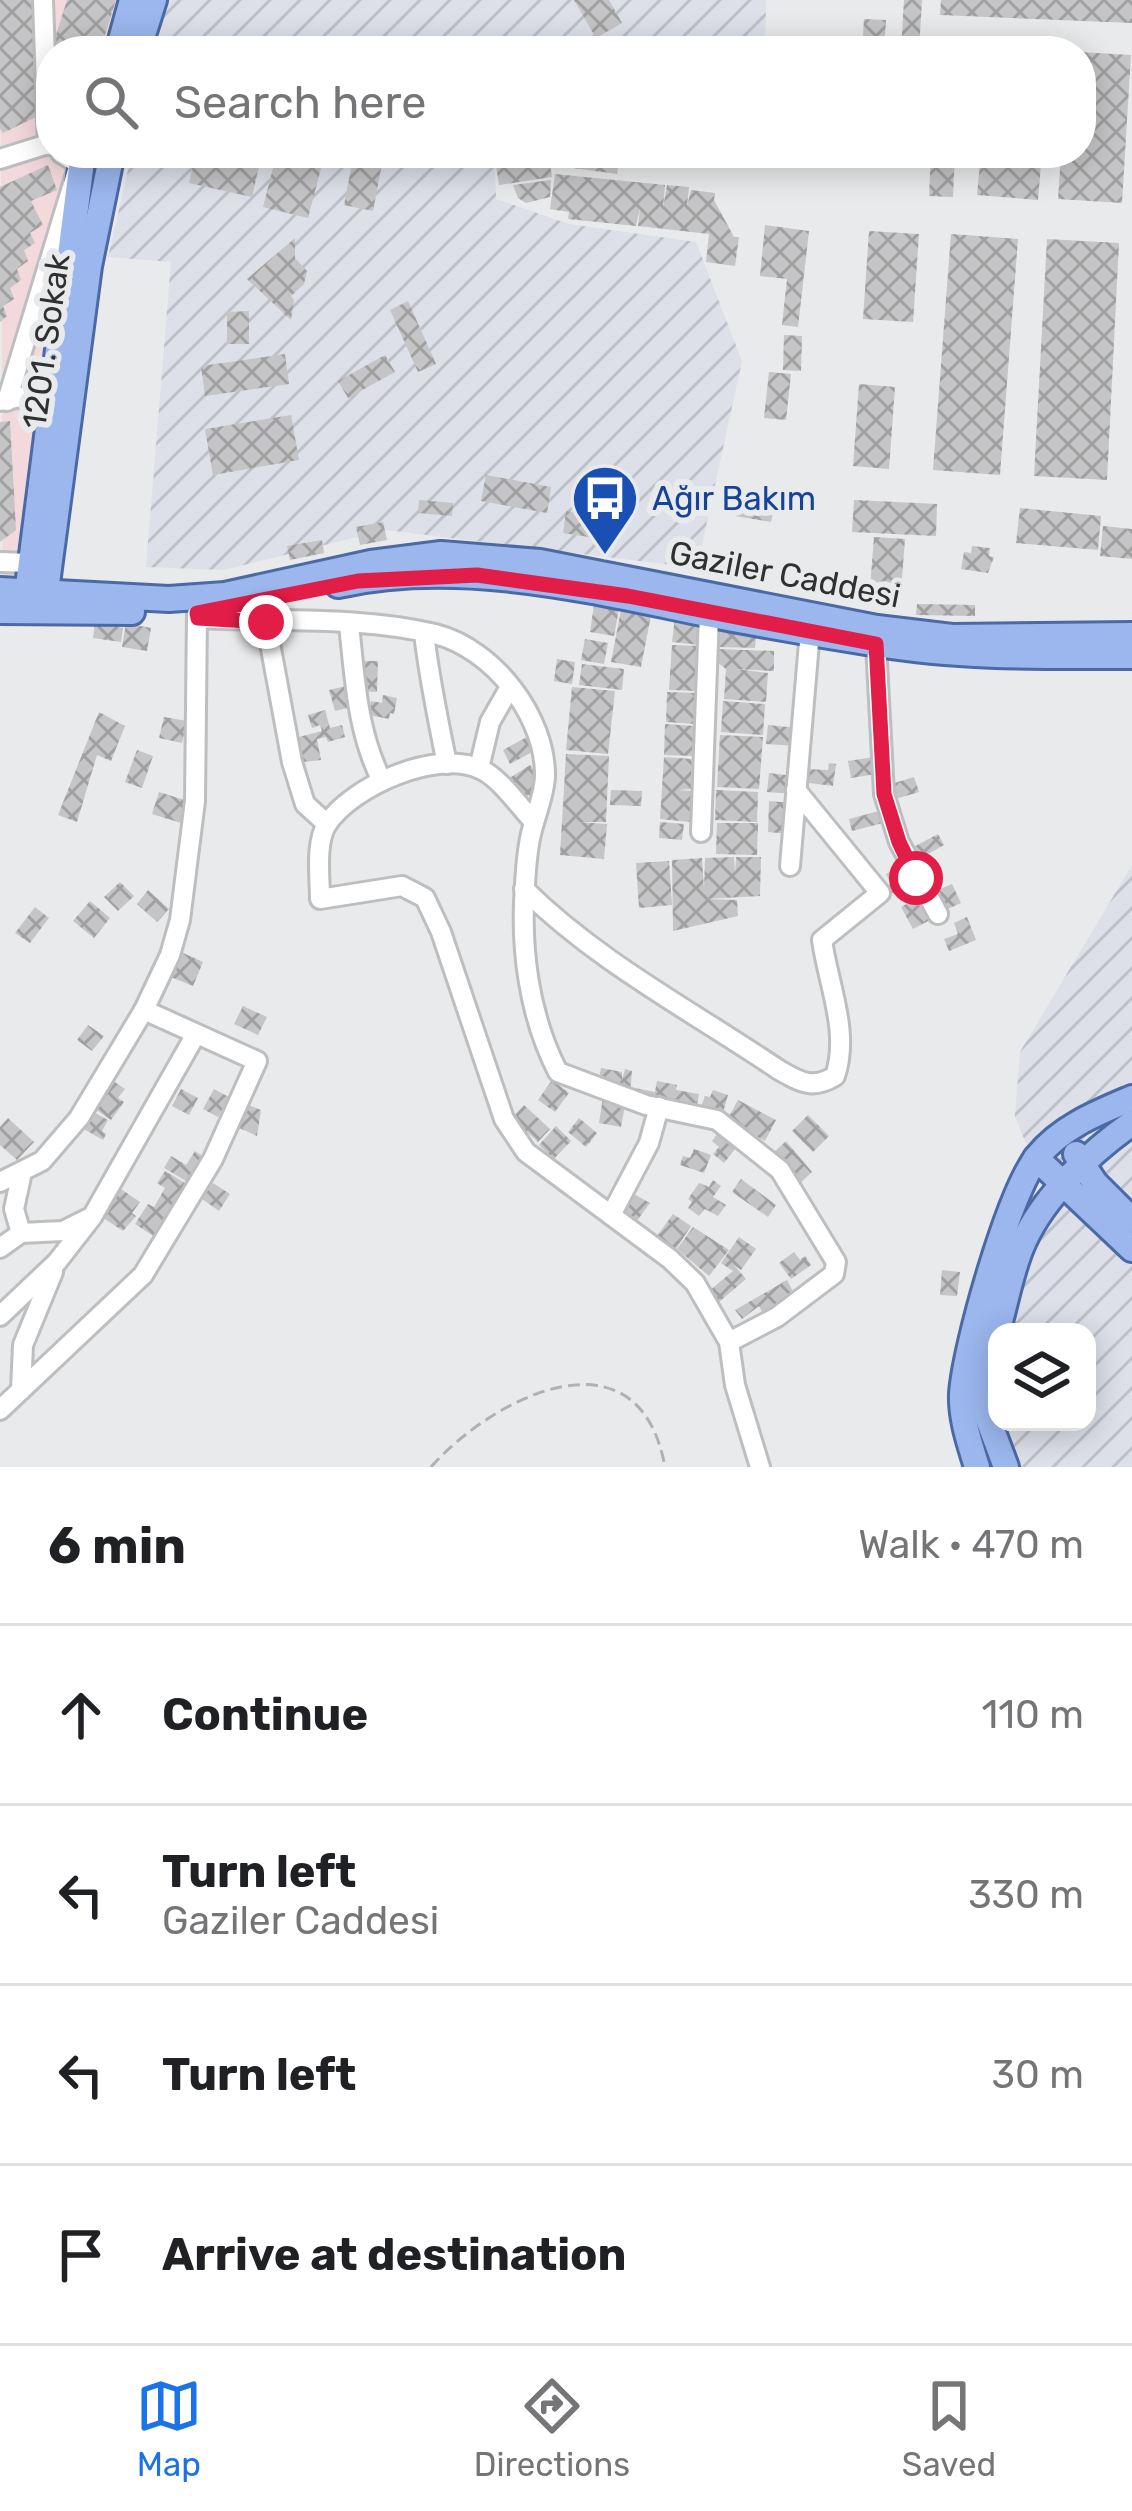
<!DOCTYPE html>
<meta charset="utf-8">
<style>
:root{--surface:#fff;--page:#f6f6f6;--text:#202124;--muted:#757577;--line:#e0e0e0;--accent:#1a73e8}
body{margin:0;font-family:Rubik,sans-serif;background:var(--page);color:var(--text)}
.controls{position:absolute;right:36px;bottom:36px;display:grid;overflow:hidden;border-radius:24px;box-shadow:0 6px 30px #0003}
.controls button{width:108px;height:108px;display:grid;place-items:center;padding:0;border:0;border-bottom:3px solid var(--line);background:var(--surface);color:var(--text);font:60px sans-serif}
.stop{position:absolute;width:36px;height:36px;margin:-27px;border:9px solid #e11d48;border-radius:50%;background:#fff}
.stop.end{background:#e11d48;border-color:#fff;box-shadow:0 3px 12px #0008}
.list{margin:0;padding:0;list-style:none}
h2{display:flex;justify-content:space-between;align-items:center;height:156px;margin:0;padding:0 48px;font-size:51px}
h2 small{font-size:39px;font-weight:400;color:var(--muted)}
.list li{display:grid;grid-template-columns:78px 1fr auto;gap:36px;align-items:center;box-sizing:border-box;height:180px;padding:0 48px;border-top:3px solid var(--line)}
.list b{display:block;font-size:45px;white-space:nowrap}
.list p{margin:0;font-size:39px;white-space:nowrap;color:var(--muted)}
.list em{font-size:39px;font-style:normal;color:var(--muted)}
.icon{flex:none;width:66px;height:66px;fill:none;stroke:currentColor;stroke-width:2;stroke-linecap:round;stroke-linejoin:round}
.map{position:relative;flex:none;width:1132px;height:1467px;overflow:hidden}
.search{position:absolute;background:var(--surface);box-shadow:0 6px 30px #0003;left:36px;right:36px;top:36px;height:132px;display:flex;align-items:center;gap:30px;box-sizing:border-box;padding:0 42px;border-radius:48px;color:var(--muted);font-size:45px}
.sheet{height:876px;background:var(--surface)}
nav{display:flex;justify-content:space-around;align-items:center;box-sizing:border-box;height:168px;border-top:3px solid var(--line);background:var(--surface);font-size:33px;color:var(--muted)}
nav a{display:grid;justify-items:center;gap:6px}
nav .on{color:var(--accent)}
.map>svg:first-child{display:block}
</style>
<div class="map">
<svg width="1132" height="1467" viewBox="0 0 1132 1467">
<defs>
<pattern id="industrial-furrows" width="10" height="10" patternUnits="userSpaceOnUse" patternTransform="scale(3)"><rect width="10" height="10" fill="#dde0e9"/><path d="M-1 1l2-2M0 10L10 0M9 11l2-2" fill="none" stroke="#bec0c8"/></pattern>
<pattern id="building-cross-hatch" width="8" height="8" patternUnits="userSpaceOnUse" patternTransform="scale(3)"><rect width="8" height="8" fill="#c5c4c6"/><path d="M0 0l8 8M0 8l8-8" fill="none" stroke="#a0a0a1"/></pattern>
</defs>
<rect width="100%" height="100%" fill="#e9eaec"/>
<path fill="#f4d9dc" d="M 0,0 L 127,0 L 110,51 L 51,51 L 51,153 L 75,153 L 27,563 L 3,582 Z"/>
<g fill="url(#industrial-furrows)">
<path d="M 168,0 L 766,0 L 765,51 L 156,51 Z"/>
<path d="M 132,153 L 494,153 L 496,199 L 569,224 L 696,242 L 742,361 L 697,568 L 386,530 L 224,570 L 146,567 L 171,262 L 108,257 Z"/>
<path d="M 1132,865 L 1132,1467 L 1015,1467 L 998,1422 L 1087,1422 L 1087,1332 L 1009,1332 L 1023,1278 L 1053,1212 L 1015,1116 L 1020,1052 Z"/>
</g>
<g fill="url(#building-cross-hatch)">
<path d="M 0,0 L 37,0 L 42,114 L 3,133 L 0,129 Z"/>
<path d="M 67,0 L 116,0 L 100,51 L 56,51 L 55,38 Z"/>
<path d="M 574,0 L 609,0 L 622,23 L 596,38 Z"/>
<path d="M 904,0 L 922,0 L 919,51 L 901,51 Z"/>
<path d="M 941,0 L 1132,0 L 1132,23 L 940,15 Z"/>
<path d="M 864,19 L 886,20 L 884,51 L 862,51 Z"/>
<path d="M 1081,52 L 1131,55 L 1122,203 L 1058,199 L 1061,153 L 1081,153 Z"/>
<path d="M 196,153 L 262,153 L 252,197 L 189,183 Z"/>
<path d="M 277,153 L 325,153 L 308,218 L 263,207 Z"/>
<path d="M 931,153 L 955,153 L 953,197 L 929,196 Z"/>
<path d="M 981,153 L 1042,153 L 1038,200 L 977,195 Z"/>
<path d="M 575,155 L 619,160 L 617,174 L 573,168 Z"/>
<path d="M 353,158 L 382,164 L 373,211 L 344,205 Z"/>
<path d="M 549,158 L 552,177 L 499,185 L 496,166 Z"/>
<path d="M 48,165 L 57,190 L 31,201 L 43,225 L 30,233 L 35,243 L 24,250 L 28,261 L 17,269 L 21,280 L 10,288 L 14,299 L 3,306 L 7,316 L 0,322 L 0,187 Z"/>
<path d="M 555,174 L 665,185 L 663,208 L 667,185 L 689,187 L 687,206 L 691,190 L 715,193 L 714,200 L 734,237 L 739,237 L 735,266 L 706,262 L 709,234 L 638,226 L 640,208 L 636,226 L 568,219 L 569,212 L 550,209 Z"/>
<path d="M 551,180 L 550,197 L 526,203 L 518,198 L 513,185 Z"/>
<path d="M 765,225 L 809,231 L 798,327 L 782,325 L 787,279 L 760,276 Z"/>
<path d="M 869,231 L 919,234 L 913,322 L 863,319 Z"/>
<path d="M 951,234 L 1018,239 L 1000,475 L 933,470 Z"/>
<path d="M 295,238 L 295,258 L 307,271 L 304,284 L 291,296 L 294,300 L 291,320 L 247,279 Z"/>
<path d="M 1047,239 L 1119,243 L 1107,480 L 1034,476 Z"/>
<path d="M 408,301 L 436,364 L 418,372 L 390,310 Z"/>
<path d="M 249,311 L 249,344 L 227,344 L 227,312 Z"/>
<path d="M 784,335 L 802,336 L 801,371 L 783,370 Z"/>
<path d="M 285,354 L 289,384 L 205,396 L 201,366 Z"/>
<path d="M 385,355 L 395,372 L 348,398 L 338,381 Z"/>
<path d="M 769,372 L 791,374 L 786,420 L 764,418 Z"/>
<path d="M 859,384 L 895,387 L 889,469 L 853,466 Z"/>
<path d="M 291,415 L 299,460 L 213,475 L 205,429 Z"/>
<path d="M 10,421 L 16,530 L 0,542 L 0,422 Z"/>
<path d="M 486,475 L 551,487 L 547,513 L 481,501 Z"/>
<path d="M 725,494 L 775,502 L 771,522 L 722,514 Z"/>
<path d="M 419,500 L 453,503 L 452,516 L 418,513 Z"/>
<path d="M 854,500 L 937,504 L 936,536 L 852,532 Z"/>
<path d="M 1020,508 L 1101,516 L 1098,550 L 1016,543 Z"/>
<path d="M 566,511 L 612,518 L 608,540 L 563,533 Z"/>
<path d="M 383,522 L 387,540 L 360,545 L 356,527 Z"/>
<path d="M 1103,526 L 1132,529 L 1132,559 L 1100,556 Z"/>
<path d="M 874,537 L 905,539 L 901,591 L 870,588 Z"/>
<path d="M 322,540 L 324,553 L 290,560 L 287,546 Z"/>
<path d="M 972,546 L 990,548 L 989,556 L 994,557 L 988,573 L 961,569 L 964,552 L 971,553 Z"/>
<path d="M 917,604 L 975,605 L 975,616 L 916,615 Z"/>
<path d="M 594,605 L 619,609 L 614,636 L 590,632 Z"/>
<path d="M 621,610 L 651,615 L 641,667 L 611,662 Z"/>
<path d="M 675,617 L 703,620 L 700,645 L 672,642 Z"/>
<path d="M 95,623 L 123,628 L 121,642 L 93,638 Z"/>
<path d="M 126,623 L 151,628 L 147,651 L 122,647 Z"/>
<path d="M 721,624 L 757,629 L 755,648 L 719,647 Z"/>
<path d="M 585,639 L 608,643 L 604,664 L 581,660 Z"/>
<path d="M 672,645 L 700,646 L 697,691 L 669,690 Z"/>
<path d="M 718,649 L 774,651 L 774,671 L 735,669 L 768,673 L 766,702 L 724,699 L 726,669 L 717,662 Z"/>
<path d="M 557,659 L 575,662 L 572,684 L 554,681 Z"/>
<path d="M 357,661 L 378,661 L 377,692 L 357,691 Z"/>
<path d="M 582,664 L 624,669 L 622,690 L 579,685 Z"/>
<path d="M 350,685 L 356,706 L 335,711 L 329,690 Z"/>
<path d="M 572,687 L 615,691 L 608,754 L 566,750 Z"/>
<path d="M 667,692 L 697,693 L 695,724 L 666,722 Z"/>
<path d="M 383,695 L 397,698 L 394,714 L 390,713 L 389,719 L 369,715 L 371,701 L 382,703 Z"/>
<path d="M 723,701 L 765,704 L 763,735 L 721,732 Z"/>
<path d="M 325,710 L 330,728 L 342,725 L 345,737 L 328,742 L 326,737 L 317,739 L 321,760 L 303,762 L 299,737 L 322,731 L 320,725 L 312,728 L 308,715 Z"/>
<path d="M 99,712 L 125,726 L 111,761 L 97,755 L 77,822 L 58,815 Z"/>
<path d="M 164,717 L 187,721 L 182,743 L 159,738 Z"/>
<path d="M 665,724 L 695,726 L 694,756 L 664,755 Z"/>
<path d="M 768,725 L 798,728 L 796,746 L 766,744 Z"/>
<path d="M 720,735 L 763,737 L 759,789 L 717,787 Z"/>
<path d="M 527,737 L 534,751 L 510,764 L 503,750 Z"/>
<path d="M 137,750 L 153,756 L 142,788 L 125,782 Z"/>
<path d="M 566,754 L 609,756 L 606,822 L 578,822 L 607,824 L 604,859 L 560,855 Z"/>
<path d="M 664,757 L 692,759 L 691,789 L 678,790 L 692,791 L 690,822 L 660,819 Z"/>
<path d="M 874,757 L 877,774 L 851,778 L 848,761 Z"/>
<path d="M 829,763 L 836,764 L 833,786 L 802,782 L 804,769 L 828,770 Z"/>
<path d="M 530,765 L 535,771 L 532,796 L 516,794 L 508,779 Z"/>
<path d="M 769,773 L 795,776 L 793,794 L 767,792 Z"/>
<path d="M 914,777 L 919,792 L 892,800 L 888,785 Z"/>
<path d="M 611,790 L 642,791 L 641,806 L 610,805 Z"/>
<path d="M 716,790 L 758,792 L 757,822 L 715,820 Z"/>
<path d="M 159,792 L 188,801 L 181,823 L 152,814 Z"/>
<path d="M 769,801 L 792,803 L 790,834 L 768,832 Z"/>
<path d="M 879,811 L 883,823 L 852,831 L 849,819 Z"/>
<path d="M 660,822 L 684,824 L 682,840 L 659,838 Z"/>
<path d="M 717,823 L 758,823 L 757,855 L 716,854 Z"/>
<path d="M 938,834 L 944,845 L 912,863 L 906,851 Z"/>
<path d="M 734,857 L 735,874 L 736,857 L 761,857 L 760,896 L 705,899 L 737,900 L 738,916 L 673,931 L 672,860 L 702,858 L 704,890 L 705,858 Z"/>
<path d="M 669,861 L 672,905 L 639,908 L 636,863 Z"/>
<path d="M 906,865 L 915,883 L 886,896 L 882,888 L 891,884 L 886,874 Z"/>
<path d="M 120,882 L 134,896 L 118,911 L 104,897 Z"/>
<path d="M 952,884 L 961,903 L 941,912 L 933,892 Z"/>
<path d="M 148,890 L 169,909 L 157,922 L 137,904 Z"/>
<path d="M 922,895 L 934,918 L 913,929 L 901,907 Z"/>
<path d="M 90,901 L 110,918 L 94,938 L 73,921 Z"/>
<path d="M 35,907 L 49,918 L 30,943 L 15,933 Z"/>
<path d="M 967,917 L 976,940 L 949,951 L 944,939 L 958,934 L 954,923 Z"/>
<path d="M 181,952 L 203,962 L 193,986 L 171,977 Z"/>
<path d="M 243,1006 L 267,1017 L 258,1035 L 234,1024 Z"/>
<path d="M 88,1025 L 104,1036 L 92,1051 L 77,1040 Z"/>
<path d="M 601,1068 L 622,1072 L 622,1080 L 625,1069 L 632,1071 L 630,1094 L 599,1079 Z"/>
<path d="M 112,1080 L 125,1089 L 118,1098 L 124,1102 L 111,1120 L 92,1107 Z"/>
<path d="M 552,1080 L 569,1093 L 555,1112 L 538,1100 Z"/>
<path d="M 657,1081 L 677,1085 L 676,1090 L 699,1094 L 696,1110 L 633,1097 L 635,1088 L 655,1092 Z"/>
<path d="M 181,1089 L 198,1098 L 189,1115 L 172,1106 Z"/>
<path d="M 214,1089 L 229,1097 L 218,1117 L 203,1109 Z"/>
<path d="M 713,1090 L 728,1095 L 722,1116 L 700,1109 L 705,1096 L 710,1097 Z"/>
<path d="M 603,1097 L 626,1100 L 621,1127 L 599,1123 Z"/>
<path d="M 738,1100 L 776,1120 L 765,1141 L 727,1120 Z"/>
<path d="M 246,1104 L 261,1110 L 257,1136 L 237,1127 Z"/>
<path d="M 524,1105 L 550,1129 L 538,1142 L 512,1118 Z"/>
<path d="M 92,1111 L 108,1120 L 102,1131 L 106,1134 L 103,1140 L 82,1128 Z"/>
<path d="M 808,1115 L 829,1136 L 813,1152 L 792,1131 Z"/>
<path d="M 8,1118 L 34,1142 L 17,1160 L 0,1145 L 0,1127 Z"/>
<path d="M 579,1118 L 597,1133 L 586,1147 L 568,1132 Z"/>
<path d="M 556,1126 L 571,1141 L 554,1159 L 539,1145 Z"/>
<path d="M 720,1130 L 739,1144 L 724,1163 L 713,1154 L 719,1147 L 712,1141 Z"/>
<path d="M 786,1141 L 812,1172 L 797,1186 L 770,1156 Z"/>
<path d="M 694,1149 L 711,1155 L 704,1173 L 680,1165 L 683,1156 L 690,1158 Z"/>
<path d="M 195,1151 L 207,1159 L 193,1185 L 164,1168 L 171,1156 L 186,1165 Z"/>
<path d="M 165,1171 L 192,1187 L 161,1241 L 135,1224 L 148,1204 L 154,1207 L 165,1188 L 157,1183 Z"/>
<path d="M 741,1179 L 776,1205 L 768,1217 L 732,1192 Z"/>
<path d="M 713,1180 L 721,1186 L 713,1197 L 726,1205 L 718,1216 L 705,1209 L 699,1216 L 688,1208 L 692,1202 L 688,1199 L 699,1183 L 709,1187 Z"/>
<path d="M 213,1183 L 230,1194 L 219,1211 L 202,1199 Z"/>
<path d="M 121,1189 L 140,1202 L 132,1213 L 136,1216 L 123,1231 L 99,1215 Z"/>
<path d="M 634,1194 L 650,1203 L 636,1222 L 616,1211 L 625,1196 L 631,1199 Z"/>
<path d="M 673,1214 L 691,1226 L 676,1249 L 657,1236 Z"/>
<path d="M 693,1227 L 729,1250 L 709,1276 L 677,1249 Z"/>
<path d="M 739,1237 L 756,1249 L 741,1270 L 734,1265 L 746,1279 L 719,1302 L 709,1291 L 733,1271 L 721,1263 Z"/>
<path d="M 794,1252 L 800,1260 L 805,1256 L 811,1265 L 791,1279 L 779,1263 Z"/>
<path d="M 942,1270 L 960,1272 L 957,1296 L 940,1295 Z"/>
<path d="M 787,1280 L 798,1301 L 766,1319 L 759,1306 L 742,1319 L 735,1310 Z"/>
</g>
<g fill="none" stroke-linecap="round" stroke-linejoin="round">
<defs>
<g id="minor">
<path d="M 43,0 L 48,145"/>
<path d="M 0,159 L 51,143"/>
<path d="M 0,401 L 60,390"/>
<path d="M 7,401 L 79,164 L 61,153"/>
<path d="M 0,562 L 29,563"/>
<path d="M 198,618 C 275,622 360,616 435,634 C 494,649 546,717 545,777 C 544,795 536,814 532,830 C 527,848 526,867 525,885 C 520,948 529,1016 558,1072 L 646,1105 L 717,1120 L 780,1170 L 836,1262 L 834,1274 L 777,1317 L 729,1342"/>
<path d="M 266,622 L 292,762 L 305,804 L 327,824"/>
<path d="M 349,625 C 355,679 357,732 382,781"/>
<path d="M 424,633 C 429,678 438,720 447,764"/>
<path d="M 876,644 L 884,794 L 899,842 L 938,914"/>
<path d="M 479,768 L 490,722 L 510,687"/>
<path d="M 534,822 C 519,806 499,777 480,769 C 437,749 352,786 327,824 C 315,843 320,877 320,899 L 402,886 L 425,898 L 441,932 L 504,1119 L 526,1152 L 670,1259 L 695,1283 L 729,1342 L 735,1385 L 760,1467"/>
<path d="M 701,832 L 709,614"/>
<path d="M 790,866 L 810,631"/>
<path d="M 524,889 C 599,963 692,1011 779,1070 C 800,1082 812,1090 835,1076 C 850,1032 828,984 822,940 L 880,893 L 796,790"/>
<path d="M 22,1172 L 14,1209 L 21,1233 L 63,1231 L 87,1219"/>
<path d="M 0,1182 L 42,1161 L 79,1118 L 144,1010 L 170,955 L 180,920 L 195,801 L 197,613"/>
<path d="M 611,1215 L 649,1143 L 659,1107"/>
<path d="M 0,1248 L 21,1233"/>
<path d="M 0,1316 L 57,1262 L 92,1217 L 196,1034"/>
<path d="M 21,1390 L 23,1345 L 53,1272"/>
<path d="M 0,1410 L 143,1275 L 213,1159 L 257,1061 L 144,1010"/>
</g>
<g id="major">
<path d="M 118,51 L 132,0"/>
<path d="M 138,51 L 154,0"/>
<path d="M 338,585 C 460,558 588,590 707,614 C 764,625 821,635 878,644 C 962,658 1047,656 1132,656"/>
<path d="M 0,590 L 169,599 L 225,595 L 371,563 L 441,554 L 540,562 L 877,628 L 952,637 L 1132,635"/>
<path d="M 26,602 L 83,153"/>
<path d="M 48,607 L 46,591 L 89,266 L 112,153"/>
<path d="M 0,611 L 132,612"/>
<path d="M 1076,1154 L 1095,1183 L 1132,1220"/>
<path d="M 1036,1158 L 1132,1249"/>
<path d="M 997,1332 C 1006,1303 1011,1268 1024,1241 C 1045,1195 1092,1151 1132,1123"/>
<path d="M 997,1332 L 979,1395 L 1006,1467"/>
<path d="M 977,1467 C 970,1444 961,1419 962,1394 C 965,1347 1009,1192 1038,1156 C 1061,1127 1099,1112 1132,1098"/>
</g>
</defs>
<use href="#minor" stroke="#bdbec0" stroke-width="24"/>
<use href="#major" stroke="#4b69a5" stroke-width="30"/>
<path stroke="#b0b1b2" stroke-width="3" stroke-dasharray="12 6" stroke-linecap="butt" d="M 431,1467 C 494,1396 639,1324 665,1467"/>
<use href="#minor" stroke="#fff" stroke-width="18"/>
<use href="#major" stroke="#9bb7ee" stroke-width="24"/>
</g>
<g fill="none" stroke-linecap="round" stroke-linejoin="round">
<path stroke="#e11d48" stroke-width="15" d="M 266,622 L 198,618 L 197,613 L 358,581 L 477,575 L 628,596 L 876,644 L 884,794 L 899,842 L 916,878"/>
</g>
<defs>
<symbol id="bus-pin" viewBox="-11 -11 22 30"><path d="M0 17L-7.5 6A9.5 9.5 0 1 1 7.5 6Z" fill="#1a4fb4" stroke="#e9eaec"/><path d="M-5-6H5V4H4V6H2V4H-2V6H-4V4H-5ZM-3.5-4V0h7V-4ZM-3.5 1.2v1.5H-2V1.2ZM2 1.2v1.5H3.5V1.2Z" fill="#fff"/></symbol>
</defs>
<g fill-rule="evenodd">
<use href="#bus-pin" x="567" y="460" width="76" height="104"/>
</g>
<g text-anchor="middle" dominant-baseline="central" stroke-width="12" stroke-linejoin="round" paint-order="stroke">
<g font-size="33" fill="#303031" stroke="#e9eaec">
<text transform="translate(46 341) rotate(-82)">1201. Sokak</text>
<text transform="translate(785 574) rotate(11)">Gaziler Caddesi</text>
</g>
<g font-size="33" fill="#164399" stroke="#e9eaec" text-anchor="start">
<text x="652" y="498">Ağır Bakım</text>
</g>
</g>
</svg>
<div class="controls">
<button><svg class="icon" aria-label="layers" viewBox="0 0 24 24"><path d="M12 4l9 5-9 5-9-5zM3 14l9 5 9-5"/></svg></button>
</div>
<div class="stop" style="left:916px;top:878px"></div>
<div class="stop end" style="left:266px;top:622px"></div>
<div class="search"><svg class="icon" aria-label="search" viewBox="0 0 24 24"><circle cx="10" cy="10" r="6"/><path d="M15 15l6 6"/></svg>Search here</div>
</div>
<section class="sheet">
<h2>6 min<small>Walk · 470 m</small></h2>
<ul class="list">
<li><svg class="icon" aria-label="ahead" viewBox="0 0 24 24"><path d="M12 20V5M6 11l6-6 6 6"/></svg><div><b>Continue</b></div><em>110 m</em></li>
<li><svg class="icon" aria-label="left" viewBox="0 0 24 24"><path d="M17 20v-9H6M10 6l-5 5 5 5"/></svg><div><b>Turn left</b><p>Gaziler Caddesi</p></div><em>330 m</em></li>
<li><svg class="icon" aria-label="left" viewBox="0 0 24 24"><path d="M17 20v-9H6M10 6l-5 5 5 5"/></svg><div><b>Turn left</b></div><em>30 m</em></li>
<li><svg class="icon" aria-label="arrive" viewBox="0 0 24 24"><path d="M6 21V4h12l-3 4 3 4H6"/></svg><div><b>Arrive at destination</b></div></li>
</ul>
</section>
<nav>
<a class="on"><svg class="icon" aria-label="map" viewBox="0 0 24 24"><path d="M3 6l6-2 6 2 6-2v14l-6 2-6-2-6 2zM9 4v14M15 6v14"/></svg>Map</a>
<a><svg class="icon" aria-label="directions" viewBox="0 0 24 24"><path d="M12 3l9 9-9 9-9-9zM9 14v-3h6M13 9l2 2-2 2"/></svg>Directions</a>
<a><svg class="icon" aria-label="saved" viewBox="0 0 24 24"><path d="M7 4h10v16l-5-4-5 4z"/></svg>Saved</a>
</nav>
